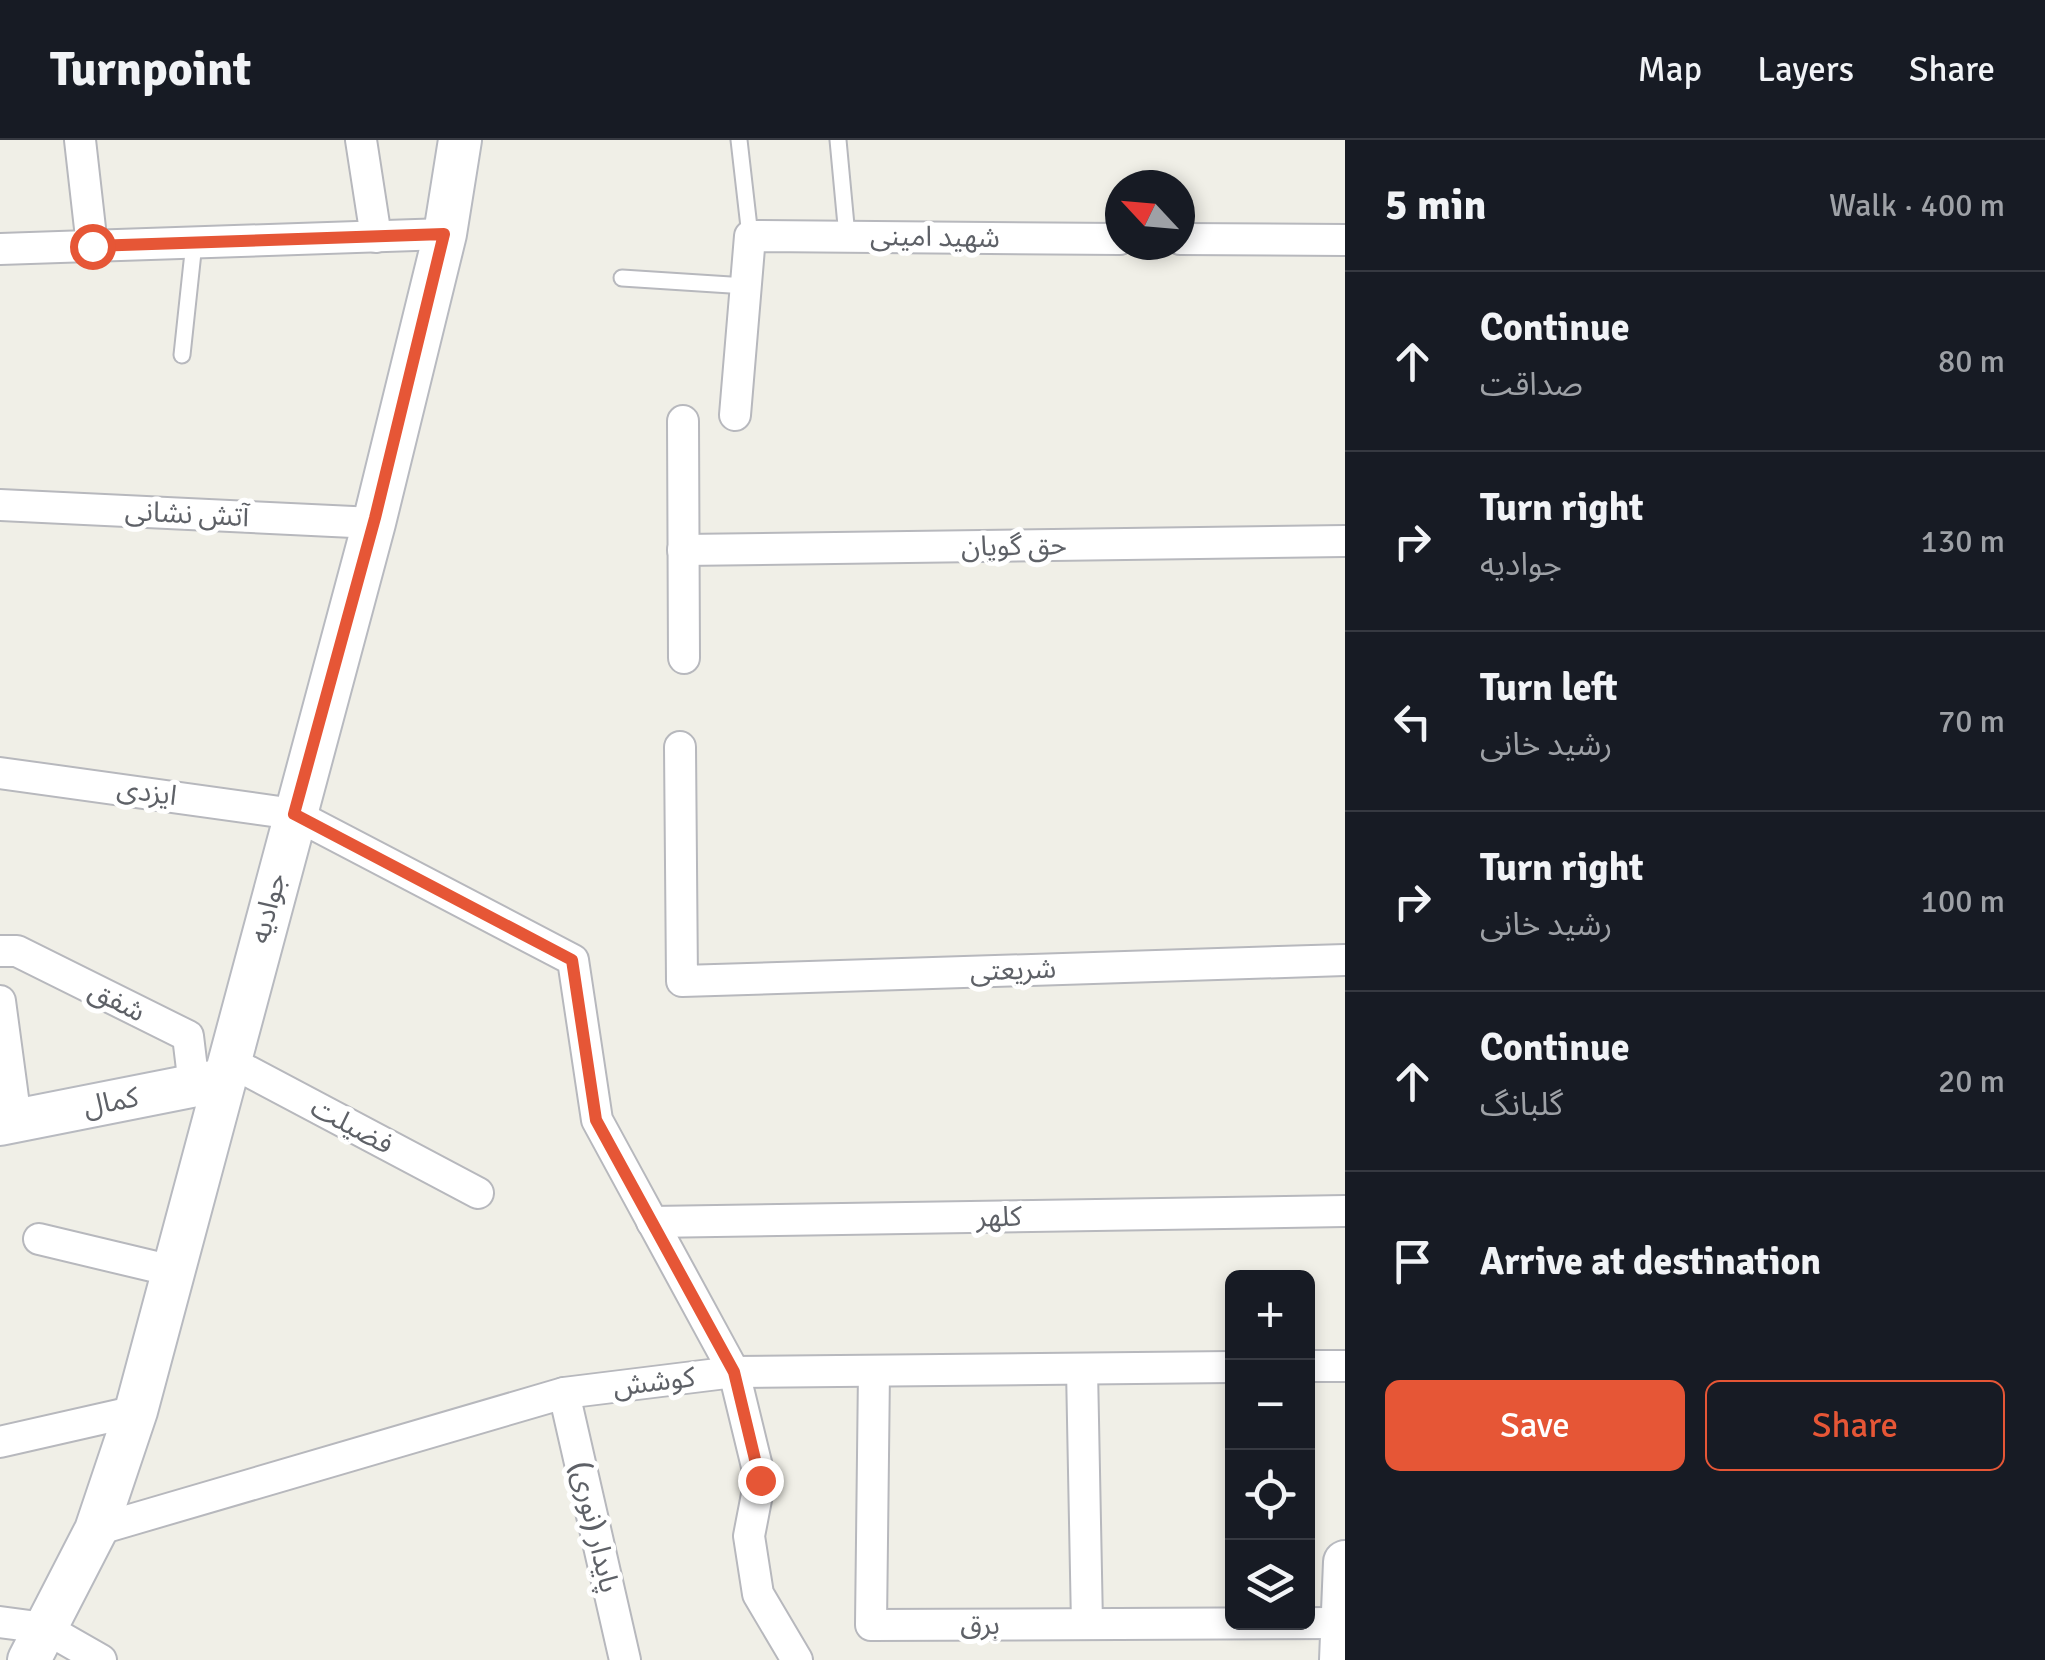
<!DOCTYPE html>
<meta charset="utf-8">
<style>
:root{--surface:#171b24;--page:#242831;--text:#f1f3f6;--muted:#9ea1a6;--line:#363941;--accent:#e65636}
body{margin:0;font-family:Signika,"Noto Sans Arabic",sans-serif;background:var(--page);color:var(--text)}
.controls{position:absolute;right:30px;bottom:30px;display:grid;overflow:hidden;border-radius:15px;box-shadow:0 5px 15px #0003}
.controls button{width:90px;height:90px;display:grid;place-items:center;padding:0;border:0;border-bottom:2px solid var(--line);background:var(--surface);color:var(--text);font:50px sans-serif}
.compass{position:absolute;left:1105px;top:30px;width:90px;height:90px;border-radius:50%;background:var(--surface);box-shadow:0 5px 15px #0003;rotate:296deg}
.stop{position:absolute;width:30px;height:30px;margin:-22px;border:8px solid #e65636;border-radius:50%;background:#fff}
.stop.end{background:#e65636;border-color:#fff;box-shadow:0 2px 10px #0008}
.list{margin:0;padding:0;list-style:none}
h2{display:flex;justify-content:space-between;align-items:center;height:130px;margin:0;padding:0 40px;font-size:42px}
h2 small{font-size:32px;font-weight:400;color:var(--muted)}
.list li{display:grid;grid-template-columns:65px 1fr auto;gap:30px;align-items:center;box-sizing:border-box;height:180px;padding:0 40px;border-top:2px solid var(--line)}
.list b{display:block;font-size:38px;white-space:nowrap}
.list p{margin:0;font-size:32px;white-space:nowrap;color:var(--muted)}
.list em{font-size:32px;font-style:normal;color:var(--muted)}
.actions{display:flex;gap:20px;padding:30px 40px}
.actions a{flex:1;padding:22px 0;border:2px solid var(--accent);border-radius:15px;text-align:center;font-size:35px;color:var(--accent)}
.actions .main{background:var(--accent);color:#fff}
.icon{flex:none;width:55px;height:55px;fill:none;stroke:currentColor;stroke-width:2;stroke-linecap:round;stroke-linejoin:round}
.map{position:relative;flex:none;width:1345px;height:1520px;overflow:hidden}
header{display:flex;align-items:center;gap:60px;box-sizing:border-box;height:140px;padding:0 50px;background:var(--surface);border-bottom:2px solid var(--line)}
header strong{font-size:48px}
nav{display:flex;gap:55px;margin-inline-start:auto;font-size:35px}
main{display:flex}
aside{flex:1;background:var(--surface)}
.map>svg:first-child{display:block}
</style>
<header>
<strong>Turnpoint</strong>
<nav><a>Map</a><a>Layers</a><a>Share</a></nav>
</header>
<main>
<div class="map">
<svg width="1345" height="1520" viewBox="0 0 1345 1520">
<rect width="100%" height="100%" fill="#f0efe7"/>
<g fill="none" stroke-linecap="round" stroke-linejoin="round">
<defs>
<g id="lane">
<path d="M 739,0 L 750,96"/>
<path d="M 838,0 L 847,96"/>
<path d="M 622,138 L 746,146"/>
<path d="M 182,215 L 194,103"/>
</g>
<g id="street">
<path d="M 80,0 L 92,106"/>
<path d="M 361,0 L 376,97"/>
<path d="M 1180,99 L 1345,100"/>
<path d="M 0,109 L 445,94"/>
<path d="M 735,275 L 750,96 L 1120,99"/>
<path d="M 683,281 L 684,518"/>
<path d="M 0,365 L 374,383"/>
<path d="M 683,410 L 1345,401"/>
<path d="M 680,607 L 682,841 L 1345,820"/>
<path d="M 0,633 L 294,674 L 573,820 L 597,980 L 734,1232 L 760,1339 L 749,1396 L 758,1454 L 797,1520"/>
<path d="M 0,811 L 17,811 L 188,896 L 194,946"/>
<path d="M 0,861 L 16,980"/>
<path d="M 227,920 L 478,1053"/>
<path d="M 652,1082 L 1345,1071"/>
<path d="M 39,1099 L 173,1131"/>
<path d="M 1308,1226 L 1345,1226"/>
<path d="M 1082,1229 L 1087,1484"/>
<path d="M 874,1231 L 871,1485 L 1343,1483"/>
<path d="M 564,1253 L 625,1520"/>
<path d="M 0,1302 L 136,1271"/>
<path d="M 96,1390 L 564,1253 L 734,1232 L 1232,1227"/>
<path d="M 0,1482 L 45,1488 L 101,1520"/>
</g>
<g id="secondary">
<path d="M 0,984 L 222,940"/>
<path d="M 29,1520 L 96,1390 L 136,1271 L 374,383 L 445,94 L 460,0"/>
<path d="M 1341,1520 L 1345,1422"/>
</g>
</defs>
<use href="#lane" stroke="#b7b8bd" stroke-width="19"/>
<use href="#street" stroke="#b7b8bd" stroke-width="34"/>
<use href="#secondary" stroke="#b8bac0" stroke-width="46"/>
<use href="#lane" stroke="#fff" stroke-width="15"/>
<use href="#street" stroke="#fff" stroke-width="30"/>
<use href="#secondary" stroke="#fff" stroke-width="42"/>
</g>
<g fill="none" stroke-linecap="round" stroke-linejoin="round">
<path stroke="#e65636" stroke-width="12" d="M 92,106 L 444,94 L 375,378 L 294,674 L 572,820 L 596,980 L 734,1232 L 760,1340"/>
</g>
<g text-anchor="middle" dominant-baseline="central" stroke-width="10" stroke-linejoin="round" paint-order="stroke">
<g font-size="28" fill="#5e6167" stroke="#fff">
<text transform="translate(935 97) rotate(1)">شهید امینی</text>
<text transform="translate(187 374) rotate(3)">آتش نشانی</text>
<text transform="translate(1014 406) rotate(-1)">حق گویان</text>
<text transform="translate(147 652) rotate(8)">ایزدی</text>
<text transform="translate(268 768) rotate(-75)">جوادیه</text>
<text transform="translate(1013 830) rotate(-2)">شریعتی</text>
<text transform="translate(117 861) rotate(27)">شفق</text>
<text transform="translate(111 962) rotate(-11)">کمال</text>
<text transform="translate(352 986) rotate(28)">فضیلت</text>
<text transform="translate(999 1077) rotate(-1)">کلهر</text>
<text transform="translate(654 1242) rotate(-7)">کوشش</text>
<text transform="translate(595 1387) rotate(77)">پایدار (نوری)</text>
<text x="980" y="1485">برق</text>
</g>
</g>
</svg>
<div class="controls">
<button>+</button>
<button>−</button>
<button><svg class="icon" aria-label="locate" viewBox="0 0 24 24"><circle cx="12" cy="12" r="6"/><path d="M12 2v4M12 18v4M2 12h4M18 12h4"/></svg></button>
<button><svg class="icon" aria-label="layers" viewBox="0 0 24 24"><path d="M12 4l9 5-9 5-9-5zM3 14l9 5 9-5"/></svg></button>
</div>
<svg class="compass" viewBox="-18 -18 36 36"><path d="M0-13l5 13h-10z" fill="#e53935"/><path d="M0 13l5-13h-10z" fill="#9ea1a6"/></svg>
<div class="stop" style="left:92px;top:106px"></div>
<div class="stop end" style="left:760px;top:1340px"></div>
</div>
<aside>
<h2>5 min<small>Walk · 400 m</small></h2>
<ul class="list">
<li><svg class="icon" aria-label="ahead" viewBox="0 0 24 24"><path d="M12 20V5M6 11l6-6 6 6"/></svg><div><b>Continue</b><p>صداقت</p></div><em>80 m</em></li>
<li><svg class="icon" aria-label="right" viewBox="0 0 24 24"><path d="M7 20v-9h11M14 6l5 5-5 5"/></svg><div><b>Turn right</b><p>جوادیه</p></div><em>130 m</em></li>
<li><svg class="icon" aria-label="left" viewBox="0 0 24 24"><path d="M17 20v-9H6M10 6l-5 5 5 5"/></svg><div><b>Turn left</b><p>رشید خانی</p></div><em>70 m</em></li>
<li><svg class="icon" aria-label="right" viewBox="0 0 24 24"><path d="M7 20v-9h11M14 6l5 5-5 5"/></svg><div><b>Turn right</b><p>رشید خانی</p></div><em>100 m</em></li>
<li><svg class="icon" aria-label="ahead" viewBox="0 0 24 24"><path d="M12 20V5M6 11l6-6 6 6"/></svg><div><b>Continue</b><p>گلبانگ</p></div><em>20 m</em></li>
<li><svg class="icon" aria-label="arrive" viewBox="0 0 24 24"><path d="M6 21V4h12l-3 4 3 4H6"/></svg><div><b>Arrive at destination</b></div></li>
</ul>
<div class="actions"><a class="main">Save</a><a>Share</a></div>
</aside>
</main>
